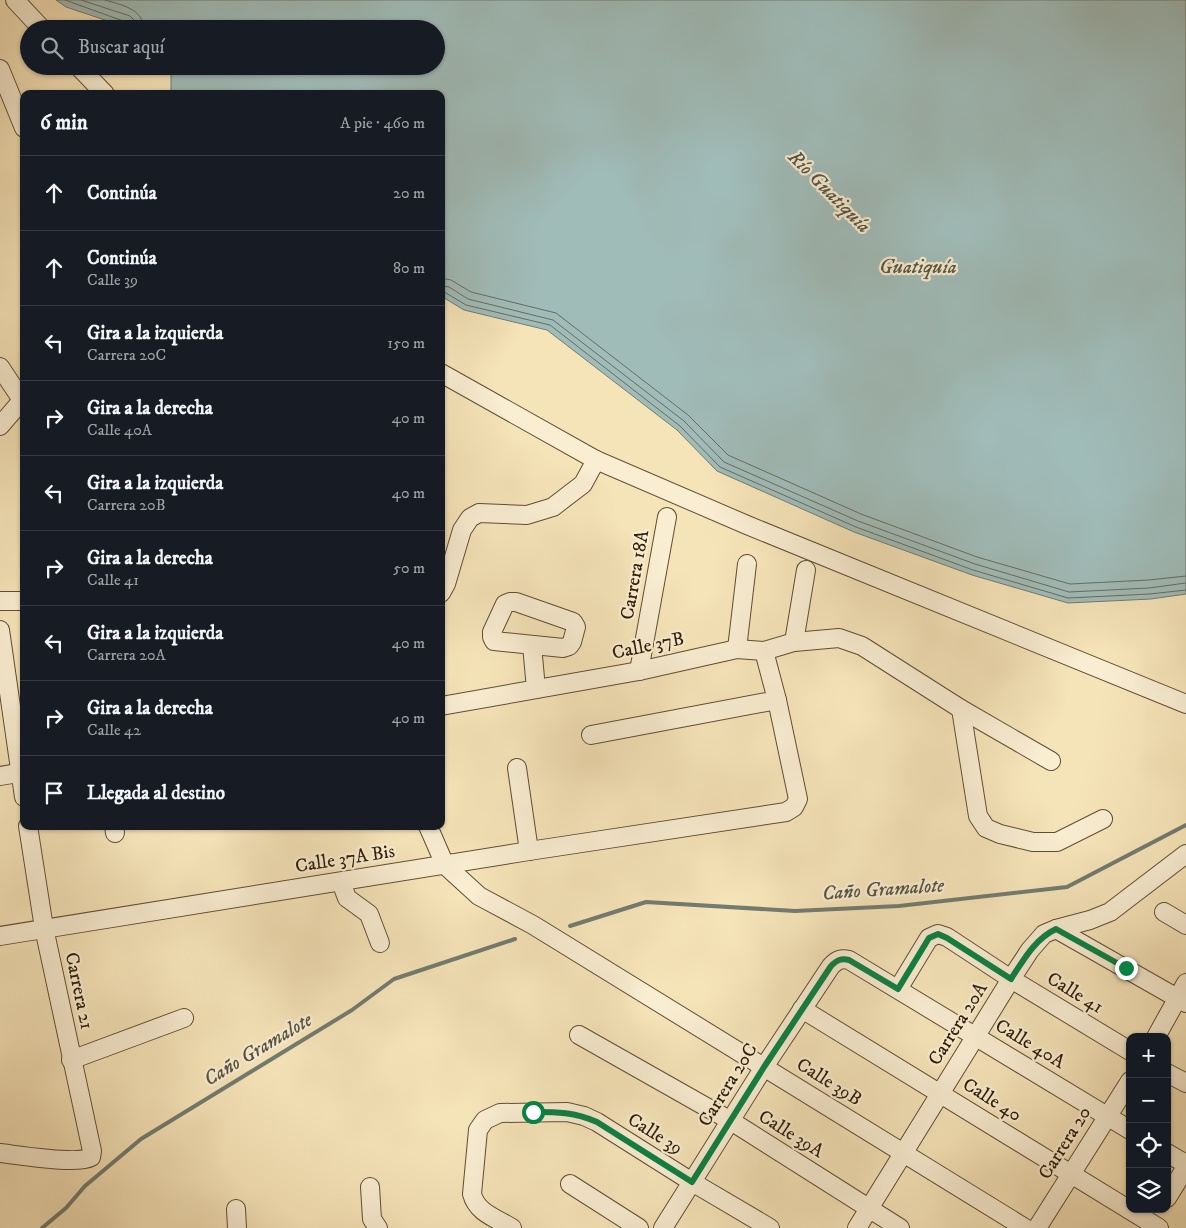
<!DOCTYPE html>
<html lang="es">
<meta charset="utf-8">
<style>
:root{--surface:#171b24;--page:#20242c;--text:#f1f3f6;--muted:#9ea1a6;--line:#363941}
body{margin:0;font-family:"IM FELL DW Pica",serif;background:var(--page);color:var(--text)}
.controls{position:absolute;right:15px;bottom:15px;display:grid;overflow:hidden;border-radius:10px;box-shadow:0 1px 4px #0004}
.controls button{width:45px;height:45px;display:grid;place-items:center;padding:0;border:0;border-bottom:1px solid var(--line);background:var(--surface);color:var(--text);font:25px sans-serif}
.stop{position:absolute;width:15px;height:15px;margin:-11px;border:4px solid #0b8043;border-radius:50%;background:#fff}
.stop.end{background:#0b8043;border-color:#fff;box-shadow:0 1px 5px #0008}
.list{margin:0;padding:0;list-style:none}
h2{display:flex;justify-content:space-between;align-items:center;height:65px;margin:0;padding:0 20px;font-size:21px}
h2 small{font-size:16px;font-weight:400;color:var(--muted)}
.list li{display:grid;grid-template-columns:32px 1fr auto;gap:15px;align-items:center;box-sizing:border-box;height:75px;padding:0 20px;border-top:1px solid var(--line)}
.list b{display:block;font-size:19px;white-space:nowrap}
.list p{margin:0;font-size:16px;white-space:nowrap;color:var(--muted)}
.list em{font-size:16px;font-style:normal;color:var(--muted)}
.icon{flex:none;width:28px;height:28px;fill:none;stroke:currentColor;stroke-width:2;stroke-linecap:round;stroke-linejoin:round}
.map{position:relative;flex:none;width:1186px;height:1228px;overflow:hidden}
.search{position:absolute;background:var(--surface);box-shadow:0 1px 4px #0004;left:20px;top:20px;width:425px;height:55px;display:flex;align-items:center;gap:12px;box-sizing:border-box;padding:0 18px;border-radius:28px;color:var(--muted);font-size:19px}
.panel{position:absolute;background:var(--surface);box-shadow:0 1px 4px #0004;left:20px;top:90px;width:425px;height:740px;border-radius:10px}
.map>svg:first-child{display:block}
</style>
<div class="map">
<svg width="1186" height="1228" viewBox="0 0 1186 1228">
<rect width="100%" height="100%" fill="#f6e4b9"/>
<filter id="stains"><feTurbulence type="fractalNoise" baseFrequency=".004" numOctaves="4"/><feColorMatrix values="0 0 0 0 .2 0 0 0 0 .09 0 0 0 0 .02 0 0 0 .5 -.17"/></filter>
<radialGradient id="worn" r=".72"><stop offset=".6" stop-color="#630" stop-opacity="0"/><stop offset="1" stop-color="#630" stop-opacity=".3"/></radialGradient>
<path fill="#a0bcb9" stroke="#727c71" d="M 56,0 L 1186,0 L 1186,594 L 1151,599 L 1068,603 L 972,575 L 854,532 L 717,471 L 677,430 L 547,330 L 464,310 L 441,296 L 441,94 L 171,94 L 171,66 L 436,66 L 436,29 L 132,29 L 66,7 Z"/>
<g fill="none" stroke-linecap="round" stroke-linejoin="round">
<g stroke="#676c5f" stroke-width="1">
<path d="M 65,0 L 126,22 L 129,24 L 130,29"/>
<path d="M 81,0 L 130,16 L 135,21 L 136,29"/>
<path d="M 105,0 C 121,5 143,8 144,29"/>
<path d="M 441,278 L 451,280 L 471,292 L 556,313 L 688,415 L 728,455 L 861,514 L 977,557 L 1070,584 L 1149,580 L 1186,576"/>
<path d="M 441,286 L 449,287 L 468,299 L 553,320 L 684,421 L 724,462 L 858,521 L 975,564 L 1069,592 L 1149,588 L 1186,583"/>
<path d="M 441,292 L 446,293 L 466,305 L 550,325 L 680,426 L 720,467 L 856,527 L 973,570 L 1068,598 L 1150,594 L 1186,590"/>
</g>
<g stroke="#727c71" stroke-width="4">
<path d="M 570,926 L 646,902 L 795,911 L 899,906 L 1067,887 L 1186,825"/>
<path d="M 42,1228 L 66,1208 L 85,1186 L 141,1139 L 352,1010 L 394,979 L 515,939"/>
</g>
<defs>
<g id="minor">
<path d="M 15,0 L 42,29"/>
<path d="M 78,66 L 105,94"/>
<path d="M 0,69 L 24,128"/>
<path d="M 0,367 L 22,400"/>
<path d="M 441,373 L 596,460 L 747,525 L 1186,704"/>
<path d="M 0,426 L 24,398"/>
<path d="M 441,593 L 446,584 L 462,530 L 470,518 L 479,513 L 527,515 L 553,507 L 583,484 L 596,460"/>
<path d="M 0,601 L 24,601"/>
<path d="M 510,602 L 516,602 L 573,622 L 576,627 L 572,642 L 569,646 L 563,648 L 494,641 L 492,637 L 492,632 L 505,604 Z"/>
<path d="M 0,630 L 24,797"/>
<path d="M 794,642 L 806,570"/>
<path d="M 532,645 L 536,689"/>
<path d="M 737,649 L 747,564"/>
<path d="M 639,671 L 667,517"/>
<path d="M 441,706 L 639,671 L 737,649 L 764,651 L 794,642 L 839,638 L 862,646 L 961,709 L 1051,761"/>
<path d="M 961,709 L 978,816 L 986,828 L 1000,834 L 1033,842 L 1057,842 L 1103,819"/>
<path d="M 591,735 L 777,700 L 764,651"/>
<path d="M 517,768 L 529,851"/>
<path d="M 0,776 L 24,772"/>
<path d="M 114,826 L 115,833"/>
<path d="M 428,826 L 445,865 L 479,896 L 533,925 L 1025,1228"/>
<path d="M 341,882 L 347,898 L 369,914 L 380,943"/>
<path d="M 1164,912 L 1186,925"/>
<path d="M 1056,929 L 1186,1003"/>
<path d="M 0,936 L 529,851 L 786,812 L 794,807 L 798,799 L 777,700"/>
<path d="M 898,989 L 929,938 L 938,934 L 947,937 L 1011,979 L 1130,1051"/>
<path d="M 802,1009 L 1159,1228"/>
<path d="M 579,1035 L 731,1121 L 900,1228"/>
<path d="M 1156,1037 L 1186,983"/>
<path d="M 71,1060 L 184,1018"/>
<path d="M 1167,1073 L 1186,1083"/>
<path d="M 0,1153 C 18,1155 77,1165 91,1157 L 92,1151 L 44,928 L 28,826"/>
<path d="M 1167,1153 L 1186,1164"/>
<path d="M 570,1184 L 639,1228"/>
<path d="M 370,1187 L 372,1219 L 378,1228"/>
<path d="M 1167,1198 L 1186,1167"/>
<path d="M 236,1209 L 237,1228"/>
<path d="M 512,1228 C 496,1218 477,1213 472,1194 L 478,1130 L 485,1120 L 500,1113 L 567,1112 L 584,1116 L 597,1122 L 692,1182 L 770,1228"/>
<path d="M 663,1228 L 764,1067 L 831,966 C 837,960 841,958 849,960 L 1130,1130"/>
<path d="M 857,1228 L 1011,979 L 1030,950 L 1044,934 L 1056,929 L 1090,920 L 1110,912 L 1186,854"/>
<path d="M 1037,1228 L 1130,1081"/>
</g>
</defs>
<use href="#minor" stroke="#604e32" stroke-width="20"/>
<use href="#minor" stroke="#f9edd2" stroke-width="18"/>
</g>
<g fill="none" stroke-linecap="round" stroke-linejoin="round">
<path stroke="#0b8043" stroke-width="6" d="M 533,1112 C 558,1112 574,1112 597,1122 L 692,1182 L 764,1067 L 831,966 C 837,960 841,958 849,960 L 898,989 L 929,938 L 938,934 L 947,938 L 1011,979 C 1024,959 1035,939 1056,929 L 1126,968"/>
</g>
<g text-anchor="middle" dominant-baseline="central" stroke-width="4.5" stroke-linejoin="round" paint-order="stroke">
<g font-size="19" fill="#2e1c05" stroke="#f9edd2">
<text transform="translate(635 575) rotate(-80)">Carrera 18A</text>
<text transform="translate(648 646) rotate(-12)">Calle 37B</text>
<text transform="translate(345 859) rotate(-9)">Calle 37A Bis</text>
<text transform="translate(79 991) rotate(78)">Carrera 21</text>
<text transform="translate(1075 993) rotate(31)">Calle 41</text>
<text transform="translate(958 1024) rotate(-58)">Carrera 20A</text>
<text transform="translate(1030 1044) rotate(31)">Calle 40A</text>
<text transform="translate(829 1082) rotate(32)">Calle 39B</text>
<text transform="translate(728 1085) rotate(-58)">Carrera 20C</text>
<text transform="translate(992 1100) rotate(32)">Calle 40</text>
<text transform="translate(655 1134) rotate(32)">Calle 39</text>
<text transform="translate(791 1134) rotate(32)">Calle 39A</text>
<text transform="translate(1065 1143) rotate(-58)">Carrera 20</text>
</g>
<g font-size="20" font-style="italic" fill="#565444" stroke="#f9edd2">
<text transform="translate(829 192) rotate(45)">Río Guatiquía</text>
<text x="918" y="267">Guatiquía</text>
<text transform="translate(883 890) rotate(-4)">Caño Gramalote</text>
<text transform="translate(258 1050) rotate(-31)">Caño Gramalote</text>
</g>
</g>
<rect width="100%" height="100%" filter="url(#stains)"/>
<rect width="100%" height="100%" fill="url(#worn)"/>
</svg>
<div class="controls">
<button>+</button>
<button>−</button>
<button><svg class="icon" aria-label="locate" viewBox="0 0 24 24"><circle cx="12" cy="12" r="6"/><path d="M12 2v4M12 18v4M2 12h4M18 12h4"/></svg></button>
<button><svg class="icon" aria-label="layers" viewBox="0 0 24 24"><path d="M12 4l9 5-9 5-9-5zM3 14l9 5 9-5"/></svg></button>
</div>
<div class="stop" style="left:533px;top:1112px"></div>
<div class="stop end" style="left:1126px;top:968px"></div>
<div class="search"><svg class="icon" aria-label="search" viewBox="0 0 24 24"><circle cx="10" cy="10" r="6"/><path d="M15 15l6 6"/></svg>Buscar aquí</div>
<section class="panel">
<h2>6 min<small>A pie · 460 m</small></h2>
<ul class="list">
<li><svg class="icon" aria-label="ahead" viewBox="0 0 24 24"><path d="M12 20V5M6 11l6-6 6 6"/></svg><div><b>Continúa</b></div><em>20 m</em></li>
<li><svg class="icon" aria-label="ahead" viewBox="0 0 24 24"><path d="M12 20V5M6 11l6-6 6 6"/></svg><div><b>Continúa</b><p>Calle 39</p></div><em>80 m</em></li>
<li><svg class="icon" aria-label="left" viewBox="0 0 24 24"><path d="M17 20v-9H6M10 6l-5 5 5 5"/></svg><div><b>Gira a la izquierda</b><p>Carrera 20C</p></div><em>150 m</em></li>
<li><svg class="icon" aria-label="right" viewBox="0 0 24 24"><path d="M7 20v-9h11M14 6l5 5-5 5"/></svg><div><b>Gira a la derecha</b><p>Calle 40A</p></div><em>40 m</em></li>
<li><svg class="icon" aria-label="left" viewBox="0 0 24 24"><path d="M17 20v-9H6M10 6l-5 5 5 5"/></svg><div><b>Gira a la izquierda</b><p>Carrera 20B</p></div><em>40 m</em></li>
<li><svg class="icon" aria-label="right" viewBox="0 0 24 24"><path d="M7 20v-9h11M14 6l5 5-5 5"/></svg><div><b>Gira a la derecha</b><p>Calle 41</p></div><em>50 m</em></li>
<li><svg class="icon" aria-label="left" viewBox="0 0 24 24"><path d="M17 20v-9H6M10 6l-5 5 5 5"/></svg><div><b>Gira a la izquierda</b><p>Carrera 20A</p></div><em>40 m</em></li>
<li><svg class="icon" aria-label="right" viewBox="0 0 24 24"><path d="M7 20v-9h11M14 6l5 5-5 5"/></svg><div><b>Gira a la derecha</b><p>Calle 42</p></div><em>40 m</em></li>
<li><svg class="icon" aria-label="arrive" viewBox="0 0 24 24"><path d="M6 21V4h12l-3 4 3 4H6"/></svg><div><b>Llegada al destino</b></div></li>
</ul>
</section>
</div>
